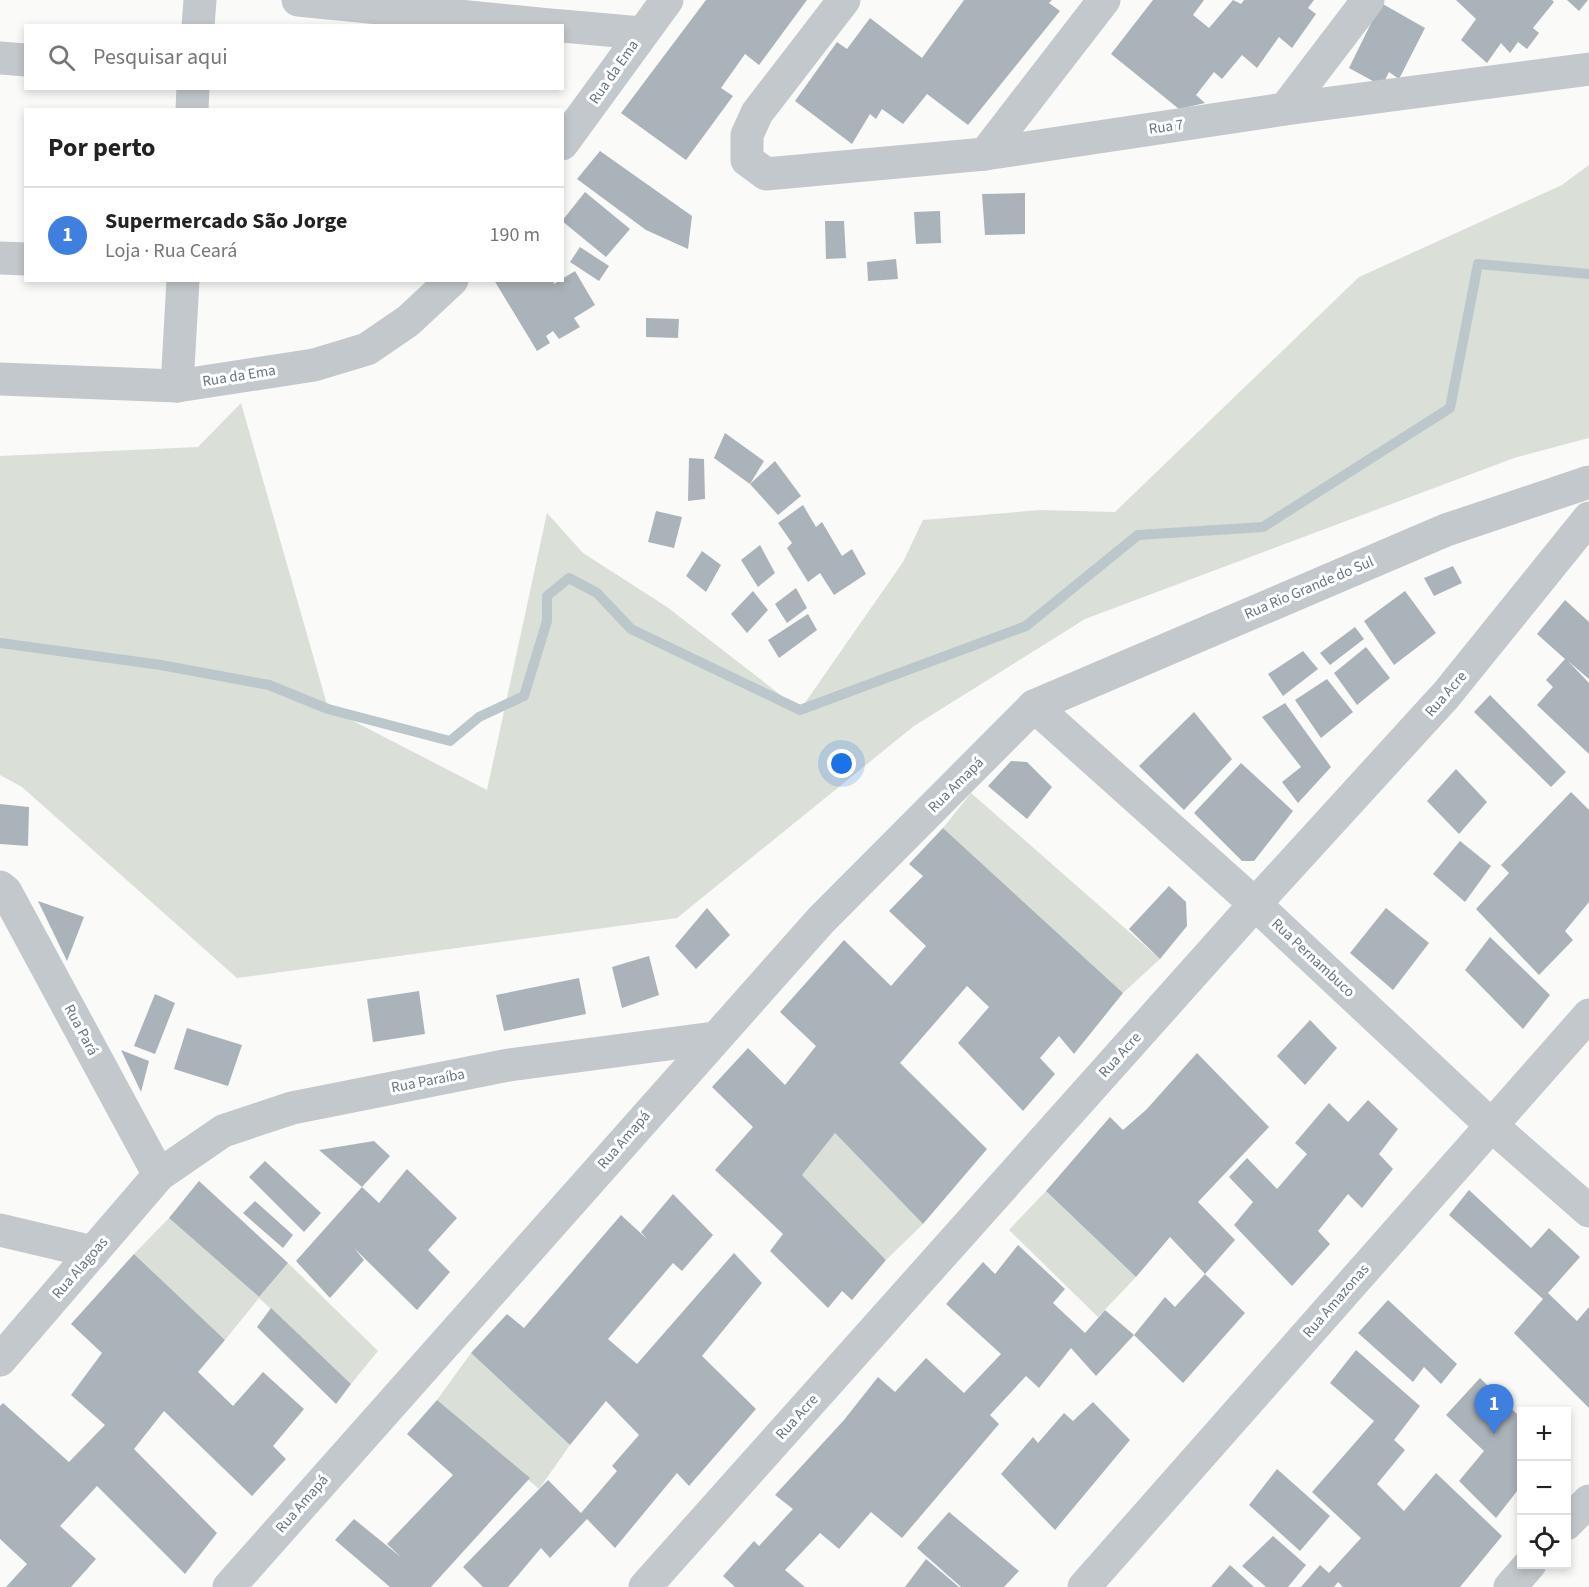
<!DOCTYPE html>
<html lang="pt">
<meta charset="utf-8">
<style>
:root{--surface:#fff;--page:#f2f2f2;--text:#222;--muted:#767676;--line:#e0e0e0;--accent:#b45309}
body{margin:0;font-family:"Source Sans 3",sans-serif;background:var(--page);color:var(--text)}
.controls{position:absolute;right:18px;bottom:18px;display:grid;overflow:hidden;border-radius:0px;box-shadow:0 3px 9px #0003}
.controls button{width:54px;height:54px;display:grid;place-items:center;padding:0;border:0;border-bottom:2px solid var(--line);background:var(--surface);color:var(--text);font:30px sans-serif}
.you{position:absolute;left:842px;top:764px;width:21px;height:21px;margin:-15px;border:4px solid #fff;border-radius:50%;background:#1a73e8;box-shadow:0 0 0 9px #1a73e833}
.badge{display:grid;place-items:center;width:39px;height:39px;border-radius:50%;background:var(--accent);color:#fff;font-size:20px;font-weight:700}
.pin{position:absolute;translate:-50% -50px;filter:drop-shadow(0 2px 3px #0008)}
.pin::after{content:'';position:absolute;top:32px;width:21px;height:18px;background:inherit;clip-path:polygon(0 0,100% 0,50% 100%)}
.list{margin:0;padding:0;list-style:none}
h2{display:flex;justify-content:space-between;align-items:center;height:78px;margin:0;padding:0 24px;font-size:26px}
h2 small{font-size:20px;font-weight:400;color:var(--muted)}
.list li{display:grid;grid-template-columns:39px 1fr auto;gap:18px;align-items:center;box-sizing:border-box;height:96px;padding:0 24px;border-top:2px solid var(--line)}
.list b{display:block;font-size:22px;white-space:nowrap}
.list p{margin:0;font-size:20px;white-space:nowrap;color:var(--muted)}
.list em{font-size:20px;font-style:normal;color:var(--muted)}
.icon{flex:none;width:33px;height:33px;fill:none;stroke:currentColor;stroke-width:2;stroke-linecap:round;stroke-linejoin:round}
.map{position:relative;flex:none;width:1589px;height:1587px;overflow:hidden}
.search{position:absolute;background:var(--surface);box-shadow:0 3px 9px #0003;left:24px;top:24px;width:540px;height:66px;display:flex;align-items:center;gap:15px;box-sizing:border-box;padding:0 21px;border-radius:0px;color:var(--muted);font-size:22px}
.panel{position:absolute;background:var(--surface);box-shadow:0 3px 9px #0003;left:24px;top:108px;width:540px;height:174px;border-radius:0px}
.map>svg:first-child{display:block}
</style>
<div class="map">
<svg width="1589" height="1587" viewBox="0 0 1589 1587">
<rect width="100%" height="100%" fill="#fafaf8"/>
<g fill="#dadfd7">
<path d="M 1589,165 L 1589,438 L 1514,458 L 1085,619 L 914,726 L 677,918 L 237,978 L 22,787 L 0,775 L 0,456 L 198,447 L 241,403 L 328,708 L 487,790 L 547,513 L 583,553 L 667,607 L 800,710 L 903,562 L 923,520 L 1040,510 L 1115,512 L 1359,277 L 1562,185 Z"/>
<path d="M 971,793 L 1160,959 L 1123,993 L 943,828 Z"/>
<path d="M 835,1133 L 923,1224 L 886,1260 L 802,1175 Z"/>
<path d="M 1046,1191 L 1136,1277 L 1098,1317 L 1009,1230 Z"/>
<path d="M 169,1218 L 259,1297 L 288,1263 L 378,1351 L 351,1384 L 259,1298 L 225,1340 L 134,1254 Z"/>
<path d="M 471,1353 L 570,1445 L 539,1489 L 437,1400 Z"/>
</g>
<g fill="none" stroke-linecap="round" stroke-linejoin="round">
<path stroke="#bbc7cb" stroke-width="10" d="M 0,643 L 161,665 L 269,685 L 328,709 L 450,741 L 479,717 L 524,696 L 547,621 L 547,596 L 569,578 L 597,593 L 631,629 L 800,710 L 1026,626 L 1138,535 L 1263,527 L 1450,408 L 1478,264 L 1589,274"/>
</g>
<g fill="#aab3b9">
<path d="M 706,0 L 807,0 L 759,65 L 745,54 L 721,88 L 733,96 L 686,160 L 621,113 Z"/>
<path d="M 964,0 L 1052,0 L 1049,3 L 1060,11 L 968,125 L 927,94 L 903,124 L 882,109 L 876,119 L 870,114 L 852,144 L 795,101 L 837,42 L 847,49 L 870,18 L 922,58 Z"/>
<path d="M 1153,0 L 1204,0 L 1193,15 L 1209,28 L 1233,0 L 1241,4 L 1244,0 L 1314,0 L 1308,8 L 1316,14 L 1292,48 L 1279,37 L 1257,68 L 1242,55 L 1222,79 L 1214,72 L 1196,95 L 1205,103 L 1179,109 L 1111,54 Z"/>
<path d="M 1456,0 L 1552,0 L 1554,2 L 1533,28 L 1539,33 L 1527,49 L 1518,42 L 1510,53 L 1501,43 L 1487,63 L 1461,40 L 1476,19 Z"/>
<path d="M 1567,0 L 1588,0 L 1579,11 Z"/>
<path d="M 1381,3 L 1425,28 L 1399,79 L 1389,72 L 1382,86 L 1349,68 Z"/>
<path d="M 600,151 L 692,216 L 688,249 L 646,230 L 577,179 Z"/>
<path d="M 585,192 L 630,229 L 606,257 L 562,221 Z"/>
<path d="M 1025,193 L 1025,234 L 985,235 L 982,194 Z"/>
<path d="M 940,211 L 941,243 L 916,244 L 914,212 Z"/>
<path d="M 825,221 L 844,221 L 846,258 L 826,259 Z"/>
<path d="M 580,247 L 609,266 L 599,281 L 570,262 Z"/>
<path d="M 896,259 L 898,279 L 868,281 L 867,262 Z"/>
<path d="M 575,271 L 595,305 L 574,318 L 580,327 L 559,339 L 553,331 L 546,336 L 550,343 L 537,351 L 494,280 L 553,280 L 554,284 Z"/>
<path d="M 646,318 L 679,319 L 678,338 L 646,337 Z"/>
<path d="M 725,433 L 764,461 L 750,484 L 714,458 Z"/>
<path d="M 689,458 L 704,459 L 705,499 L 688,501 Z"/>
<path d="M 775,461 L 801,496 L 778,515 L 750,484 Z"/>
<path d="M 803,505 L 816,527 L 822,522 L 842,556 L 852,549 L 866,574 L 834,595 L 820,573 L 808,582 L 787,548 L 792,543 L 778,523 Z"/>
<path d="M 656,511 L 682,517 L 674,548 L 648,542 Z"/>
<path d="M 760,545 L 775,573 L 758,587 L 741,560 Z"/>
<path d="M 702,551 L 721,565 L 706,592 L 686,576 Z"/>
<path d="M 1453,566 L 1462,583 L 1434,596 L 1424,578 Z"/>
<path d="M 796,588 L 807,608 L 787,623 L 775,604 Z"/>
<path d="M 753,591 L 768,610 L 747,633 L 731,614 Z"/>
<path d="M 1405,591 L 1436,633 L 1394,665 L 1364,621 Z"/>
<path d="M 1565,600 L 1589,622 L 1589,679 L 1568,661 L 1589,683 L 1589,754 L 1537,705 L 1553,687 L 1546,680 L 1565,659 L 1537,634 Z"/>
<path d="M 808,614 L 817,630 L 779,658 L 768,640 Z"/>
<path d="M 1355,627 L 1364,639 L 1330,665 L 1320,653 Z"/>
<path d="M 1366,647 L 1390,678 L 1357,705 L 1334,673 Z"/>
<path d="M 1303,651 L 1318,669 L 1283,696 L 1268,674 Z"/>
<path d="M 1327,679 L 1353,712 L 1321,738 L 1295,700 Z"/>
<path d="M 1490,695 L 1566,772 L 1551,787 L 1474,712 Z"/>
<path d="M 1285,703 L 1331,767 L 1298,803 L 1282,782 L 1301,767 L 1262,717 Z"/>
<path d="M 1194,712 L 1232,759 L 1184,810 L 1139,766 Z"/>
<path d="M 1011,761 L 1027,762 L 1052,787 L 1027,819 L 988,786 Z"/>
<path d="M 1241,763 L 1293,811 L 1254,861 L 1242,861 L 1194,813 Z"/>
<path d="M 1456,769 L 1487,802 L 1459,834 L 1427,801 Z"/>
<path d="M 1571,792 L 1589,810 L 1589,902 L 1565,931 L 1573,940 L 1539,975 L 1476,909 L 1509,873 L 1501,865 Z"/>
<path d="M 0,804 L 29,807 L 28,846 L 0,844 Z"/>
<path d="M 943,828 L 1123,993 L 1074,1054 L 1059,1036 L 1040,1058 L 1055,1074 L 1023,1111 L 958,1043 L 989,1007 L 967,986 L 900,1063 L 987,1149 L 923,1224 L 835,1133 L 802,1175 L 886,1260 L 852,1300 L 842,1291 L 828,1308 L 770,1251 L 783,1234 L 715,1170 L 753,1127 L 712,1087 L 748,1048 L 785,1085 L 816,1046 L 780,1012 L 844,940 L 891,986 L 926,946 L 889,911 L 923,876 L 909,864 Z"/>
<path d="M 1460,841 L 1491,866 L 1465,902 L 1433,874 Z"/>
<path d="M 1169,886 L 1186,902 L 1187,926 L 1160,959 L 1129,929 Z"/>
<path d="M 38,901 L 84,917 L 67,961 Z"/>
<path d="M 707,908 L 730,935 L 696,969 L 675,946 Z"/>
<path d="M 1386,908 L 1429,943 L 1393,990 L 1350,953 Z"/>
<path d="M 1490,937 L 1550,995 L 1523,1029 L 1465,970 Z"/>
<path d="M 649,956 L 659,995 L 622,1008 L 612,967 Z"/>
<path d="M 579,978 L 586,1014 L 504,1031 L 496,995 Z"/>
<path d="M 419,991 L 425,1034 L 373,1042 L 367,999 Z"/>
<path d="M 155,994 L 175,1003 L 155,1054 L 134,1046 Z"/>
<path d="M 1310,1020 L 1337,1048 L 1305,1085 L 1277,1056 Z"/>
<path d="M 187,1028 L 242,1045 L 228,1086 L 174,1069 Z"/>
<path d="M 121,1050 L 149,1061 L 141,1092 Z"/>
<path d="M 1197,1053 L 1269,1127 L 1198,1202 L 1235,1240 L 1205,1274 L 1245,1313 L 1183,1383 L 1134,1335 L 1165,1297 L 1175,1307 L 1205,1274 L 1170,1237 L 1136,1277 L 1046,1191 L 1110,1117 L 1123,1130 L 1146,1110 Z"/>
<path d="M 1368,1100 L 1398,1129 L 1379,1154 L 1393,1169 L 1362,1208 L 1348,1194 L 1318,1231 L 1330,1244 L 1292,1286 L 1234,1225 L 1253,1202 L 1229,1177 L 1247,1158 L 1277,1189 L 1307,1154 L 1295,1143 L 1329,1103 L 1348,1122 Z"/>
<path d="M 374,1141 L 390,1156 L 362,1187 L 319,1150 Z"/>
<path d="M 265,1161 L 321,1213 L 304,1232 L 249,1177 Z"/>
<path d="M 407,1169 L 457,1218 L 428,1250 L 450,1272 L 417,1310 L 354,1248 L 364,1260 L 330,1298 L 296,1261 L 362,1187 L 379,1203 Z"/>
<path d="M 199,1181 L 288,1263 L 259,1297 L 169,1218 Z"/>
<path d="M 1469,1190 L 1531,1248 L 1549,1228 L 1580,1257 L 1548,1293 L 1577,1321 L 1589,1307 L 1589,1408 L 1514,1333 L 1543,1299 L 1449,1215 Z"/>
<path d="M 673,1194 L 713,1235 L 682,1271 L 673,1263 L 608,1339 L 637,1364 L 734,1253 L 762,1283 L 702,1356 L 756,1409 L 689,1486 L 677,1473 L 615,1548 L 587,1519 L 550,1558 L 541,1548 L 508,1587 L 483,1587 L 463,1567 L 548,1480 L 581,1513 L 617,1471 L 612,1466 L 639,1435 L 606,1401 L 570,1445 L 471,1353 L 507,1314 L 524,1328 L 621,1215 L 647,1239 L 641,1232 Z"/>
<path d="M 255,1201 L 293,1235 L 283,1248 L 243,1213 Z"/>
<path d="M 1018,1245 L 1065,1289 L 1053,1303 L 1085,1333 L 1105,1310 L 1134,1335 L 1096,1376 L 1071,1348 L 1039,1388 L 1026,1376 L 990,1415 L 999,1424 L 902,1538 L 871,1512 L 839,1549 L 820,1533 L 785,1570 L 805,1587 L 735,1587 L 723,1576 L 754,1541 L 759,1546 L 793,1509 L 775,1495 L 844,1420 L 878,1377 L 895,1392 L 926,1358 L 964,1393 L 1001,1354 L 946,1304 L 983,1262 L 995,1274 Z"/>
<path d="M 134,1254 L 225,1340 L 198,1372 L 233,1406 L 263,1372 L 304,1409 L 273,1446 L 286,1459 L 252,1496 L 164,1411 L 134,1449 L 217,1533 L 185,1574 L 97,1486 L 60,1526 L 96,1559 L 71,1587 L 6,1587 L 27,1564 L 0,1539 L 0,1406 L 3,1403 L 69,1462 L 105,1425 L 71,1395 L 102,1353 L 71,1324 Z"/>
<path d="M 1388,1300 L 1457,1364 L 1441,1384 L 1424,1367 L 1413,1382 L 1358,1333 Z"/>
<path d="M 271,1308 L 351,1384 L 336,1404 L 257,1327 Z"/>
<path d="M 1356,1350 L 1420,1406 L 1394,1440 L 1405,1450 L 1377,1484 L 1404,1511 L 1436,1473 L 1502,1536 L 1460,1587 L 1343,1587 L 1338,1582 L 1334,1587 L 1301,1587 L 1320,1565 L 1329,1573 L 1361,1538 L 1312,1492 L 1374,1421 L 1330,1383 Z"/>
<path d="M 1480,1378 L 1521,1418 L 1521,1486 L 1496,1518 L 1459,1481 L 1484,1451 L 1446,1415 Z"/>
<path d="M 437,1400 L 530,1478 L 431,1587 L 390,1587 L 335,1540 L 354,1519 L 402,1558 L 387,1544 L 453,1475 L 407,1434 Z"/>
<path d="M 1093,1402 L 1130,1440 L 1055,1530 L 1001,1474 L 1033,1437 L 1038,1443 L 1064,1413 L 1073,1421 Z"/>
<path d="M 1277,1469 L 1330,1516 L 1300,1551 L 1249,1505 Z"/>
<path d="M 949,1512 L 1019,1571 L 1004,1587 L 961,1587 L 917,1548 Z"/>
<path d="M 1273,1536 L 1306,1565 L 1288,1587 L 1266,1587 L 1242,1566 Z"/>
<path d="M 926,1559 L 959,1587 L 905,1587 Z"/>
<path d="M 1230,1565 L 1254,1587 L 1211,1587 Z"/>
</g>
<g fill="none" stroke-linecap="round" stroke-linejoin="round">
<g stroke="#c3c8cc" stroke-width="33">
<path d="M 298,0 L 560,26"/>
<path d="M 844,0 L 757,113 L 747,135 L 747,160 L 766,174 L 985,154 L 1285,109 L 1589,69"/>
<path d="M 198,26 L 200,0"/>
<path d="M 562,26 L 641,33"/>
<path d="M 0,58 L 26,60"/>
<path d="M 1285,109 L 1368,0"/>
<path d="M 192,110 L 193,88"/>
<path d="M 562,144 L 667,0"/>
<path d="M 985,154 L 1104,0"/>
<path d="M 0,258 L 26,259"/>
<path d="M 0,379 L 177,386 L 314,365 L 367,349 L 408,321 L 452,280"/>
<path d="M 177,386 L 183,280"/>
<path d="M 1034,706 L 1255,904 L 1491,1125 L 1589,1211"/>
<path d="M 0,887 L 6,892 L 159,1175"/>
<path d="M 0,1230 L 93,1252"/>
<path d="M 0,1360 L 159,1175 L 223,1131 L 292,1108 L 509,1065 L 714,1038"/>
<path d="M 1566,1524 L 1589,1501"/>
<path d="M 229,1587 L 821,920 L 1034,706 L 1446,530 L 1589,482"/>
<path d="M 645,1587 L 1255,904 L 1446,695 L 1589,518"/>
<path d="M 1084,1587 L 1589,1015"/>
<path d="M 1510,1587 L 1530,1564"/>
</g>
</g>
<g text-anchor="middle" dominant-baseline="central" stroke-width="6" stroke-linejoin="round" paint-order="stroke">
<g font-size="15" fill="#657683" stroke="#fff">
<text transform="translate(614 72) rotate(-55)">Rua da Ema</text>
<text transform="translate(1166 127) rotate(-8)">Rua 7</text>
<text transform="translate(239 376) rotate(-9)">Rua da Ema</text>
<text transform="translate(1309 588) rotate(-23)">Rua Rio Grande do Sul</text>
<text transform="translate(1446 694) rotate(-49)">Rua Acre</text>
<text transform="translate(956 785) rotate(-45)">Rua Amapá</text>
<text transform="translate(1313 958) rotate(43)">Rua Pernambuco</text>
<text transform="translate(81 1030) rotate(62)">Rua Pará</text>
<text transform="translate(1120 1055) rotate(-48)">Rua Acre</text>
<text transform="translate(428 1081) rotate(-11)">Rua Paraíba</text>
<text transform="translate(624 1140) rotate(-49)">Rua Amapá</text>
<text transform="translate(80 1268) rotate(-49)">Rua Alagoas</text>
<text transform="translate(1336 1301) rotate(-49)">Rua Amazonas</text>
<text transform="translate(797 1417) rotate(-48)">Rua Acre</text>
<text transform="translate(302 1504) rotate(-49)">Rua Amapá</text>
</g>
</g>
</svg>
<div class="controls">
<button>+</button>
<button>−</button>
<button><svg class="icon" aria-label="locate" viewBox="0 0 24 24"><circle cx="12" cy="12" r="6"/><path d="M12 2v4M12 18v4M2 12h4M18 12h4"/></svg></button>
</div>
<div class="you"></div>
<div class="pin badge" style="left:1494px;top:1434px;background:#3f7fe0">1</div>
<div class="search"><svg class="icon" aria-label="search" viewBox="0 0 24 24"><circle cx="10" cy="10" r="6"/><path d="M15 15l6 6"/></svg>Pesquisar aqui</div>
<section class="panel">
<h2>Por perto<small></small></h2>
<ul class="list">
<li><span class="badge" style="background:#3f7fe0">1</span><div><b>Supermercado São Jorge</b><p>Loja · Rua Ceará</p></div><em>190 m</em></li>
</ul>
</section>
</div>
